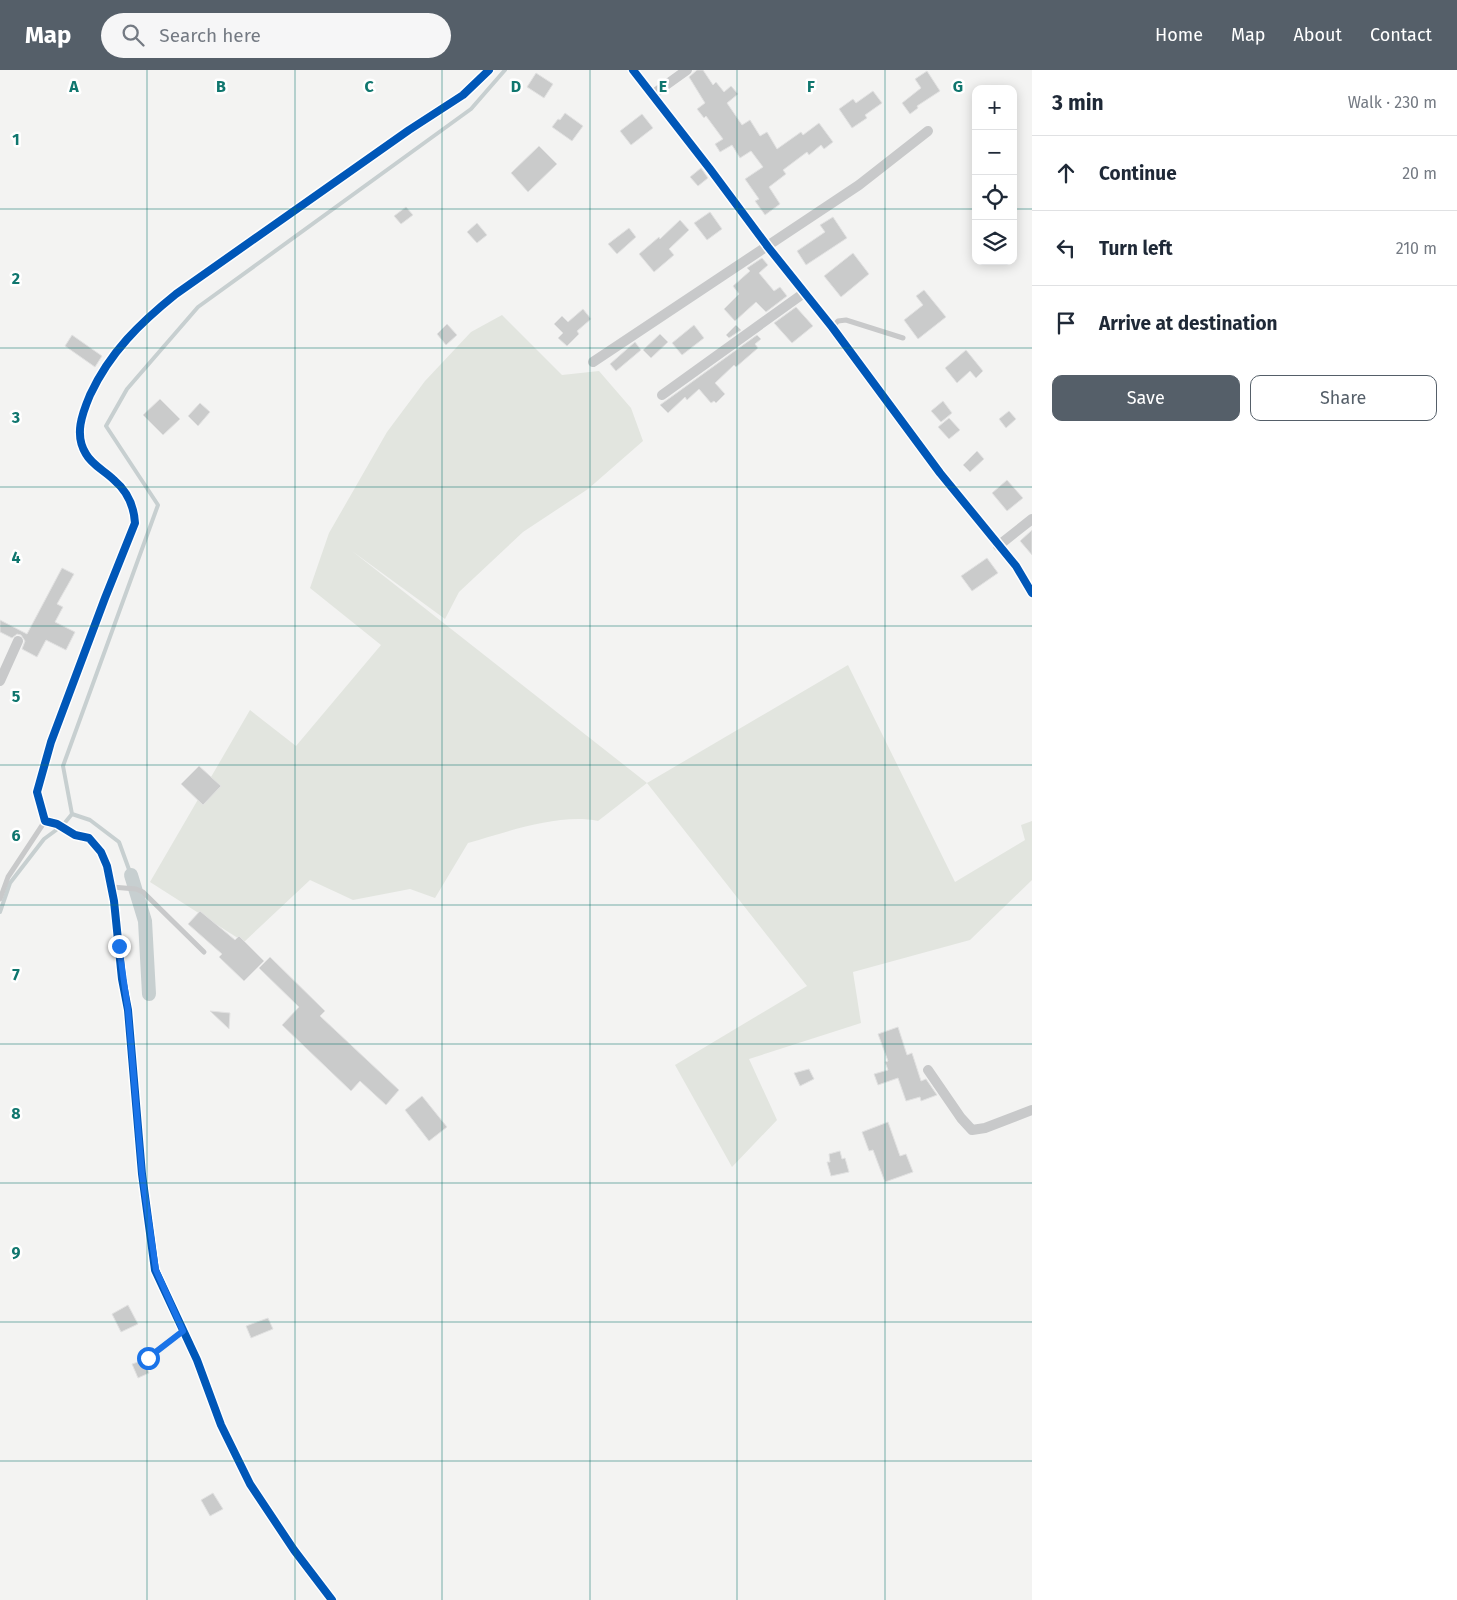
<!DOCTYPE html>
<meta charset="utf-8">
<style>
:root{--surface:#fff;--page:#f6f6f7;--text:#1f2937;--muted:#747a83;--line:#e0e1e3;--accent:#555f69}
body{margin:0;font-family:"Fira Sans",sans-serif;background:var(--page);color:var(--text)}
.controls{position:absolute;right:15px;top:15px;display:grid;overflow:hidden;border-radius:10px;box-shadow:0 2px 12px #0003}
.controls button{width:45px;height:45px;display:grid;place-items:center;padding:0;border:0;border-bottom:1px solid var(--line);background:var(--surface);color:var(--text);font:25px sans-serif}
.stop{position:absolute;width:15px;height:15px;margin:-11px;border:4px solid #1a73e8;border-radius:50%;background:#fff}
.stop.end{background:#1a73e8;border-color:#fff;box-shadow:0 1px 5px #0008}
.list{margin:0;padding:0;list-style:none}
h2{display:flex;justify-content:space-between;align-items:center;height:65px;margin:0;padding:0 20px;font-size:21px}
h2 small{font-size:16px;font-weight:400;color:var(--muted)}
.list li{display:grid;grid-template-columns:32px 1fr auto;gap:15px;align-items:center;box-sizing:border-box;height:75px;padding:0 20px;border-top:1px solid var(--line)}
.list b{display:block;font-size:19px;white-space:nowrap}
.list em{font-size:16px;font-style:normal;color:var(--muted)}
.actions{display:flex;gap:10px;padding:15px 20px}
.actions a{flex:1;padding:11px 0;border:1px solid var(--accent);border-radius:10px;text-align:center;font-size:18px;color:var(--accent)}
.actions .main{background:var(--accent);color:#fff}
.icon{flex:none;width:28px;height:28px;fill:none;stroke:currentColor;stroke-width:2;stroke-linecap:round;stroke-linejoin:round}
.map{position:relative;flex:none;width:1032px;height:1530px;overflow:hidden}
header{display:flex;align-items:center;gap:30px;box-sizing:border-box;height:70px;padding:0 25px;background:var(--accent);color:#fff}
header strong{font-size:24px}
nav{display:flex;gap:28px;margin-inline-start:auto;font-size:18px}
.search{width:350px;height:45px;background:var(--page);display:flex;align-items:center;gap:12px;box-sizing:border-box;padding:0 18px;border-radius:28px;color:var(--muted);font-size:19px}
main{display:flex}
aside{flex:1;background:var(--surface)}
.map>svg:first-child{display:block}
</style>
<header>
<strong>Map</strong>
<div class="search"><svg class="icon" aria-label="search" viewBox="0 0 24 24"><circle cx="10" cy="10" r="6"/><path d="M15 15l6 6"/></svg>Search here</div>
<nav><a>Home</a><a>Map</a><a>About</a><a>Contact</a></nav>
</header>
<main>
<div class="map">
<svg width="1032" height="1530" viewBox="0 0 1032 1530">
<rect width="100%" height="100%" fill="#f3f3f2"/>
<path fill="#e2e5df" d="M 502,245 L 562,305 L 599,301 L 631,338 L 643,371 L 588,419 L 523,462 L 459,522 L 445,549 L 352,481 L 647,713 L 848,595 L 955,812 L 1025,770 L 1021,755 L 1032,751 L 1032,810 L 970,870 L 853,902 L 861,953 L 749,989 L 777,1050 L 732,1097 L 675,995 L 807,916 L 647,713 L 598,751 C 559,743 507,762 468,773 L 435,828 L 410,819 L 353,830 L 310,810 L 244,872 L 150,812 L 250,640 L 296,676 L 381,575 L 310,518 L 329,463 L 387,362 L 425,311 L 471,262 Z"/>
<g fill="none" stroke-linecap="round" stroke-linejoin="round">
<g stroke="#c7cfd0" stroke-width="4">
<path d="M 131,805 L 119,772 L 90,750 L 72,744 L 63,696 L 158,435 L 106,356 L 127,319 L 198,237 L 471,39 L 505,0"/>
<path d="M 0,842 L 10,813 L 44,769 L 63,755 L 72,744"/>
</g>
<path stroke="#c7cfd0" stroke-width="14" d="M 131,805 L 145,851 L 149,924"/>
</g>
<g fill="#cacbcb" stroke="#e2e2e2">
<path d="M 697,0 L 703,0 L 713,15 L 716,12 L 724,22 L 731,16 L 738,24 L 727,33 L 742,55 L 750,50 L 760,66 L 767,62 L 777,79 L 801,62 L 803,65 L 819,53 L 833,72 L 824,79 L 821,75 L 809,85 L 807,82 L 783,100 L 786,104 L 769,117 L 780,134 L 765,145 L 755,131 L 759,129 L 745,109 L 763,97 L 751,81 L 740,88 L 732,75 L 720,82 L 715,74 L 723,69 L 706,46 L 704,48 L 697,39 L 705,33 L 689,7 Z"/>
<path d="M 927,1 L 940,21 L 917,36 L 918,38 L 910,44 L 902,33 L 921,18 L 915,9 Z"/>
<path d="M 536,3 L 553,14 L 544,28 L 527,17 Z"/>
<path d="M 873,21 L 882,33 L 865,45 L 867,48 L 852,58 L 839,39 L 853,29 L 856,33 Z"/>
<path d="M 565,43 L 583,56 L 572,71 L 552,57 L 558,49 L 560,50 Z"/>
<path d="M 642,44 L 653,58 L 631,75 L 620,61 Z"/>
<path d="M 539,76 L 557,94 L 528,122 L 511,103 Z"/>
<path d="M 701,98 L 708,108 L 698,116 L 690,107 Z"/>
<path d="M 406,137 L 413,145 L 401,154 L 394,146 Z"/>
<path d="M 710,142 L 722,159 L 707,170 L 694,153 Z"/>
<path d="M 833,147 L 847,168 L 806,195 L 797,181 L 825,162 L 820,155 Z"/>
<path d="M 680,150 L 689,160 L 669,179 L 674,185 L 654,202 L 639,184 L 659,167 L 660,169 Z"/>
<path d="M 477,153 L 487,165 L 477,173 L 467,162 Z"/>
<path d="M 629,158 L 636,167 L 617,184 L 608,174 Z"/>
<path d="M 853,183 L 869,204 L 841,227 L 824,206 Z"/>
<path d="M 762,188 L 768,195 L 759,203 L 774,221 L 780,217 L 787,226 L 766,242 L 756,232 L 735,251 L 724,239 L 739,224 L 733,216 L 750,201 L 747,198 Z"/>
<path d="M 924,220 L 946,247 L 918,269 L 904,250 L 923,235 L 916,226 Z"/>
<path d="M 796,237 L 813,256 L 792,273 L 774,253 Z"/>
<path d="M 583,239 L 591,249 L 577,261 L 579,264 L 567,276 L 558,268 L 563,263 L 554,254 L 562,246 L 568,252 Z"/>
<path d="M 447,254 L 457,265 L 446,275 L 437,264 Z"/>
<path d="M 694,255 L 704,268 L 682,285 L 672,273 Z"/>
<path d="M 736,255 L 741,260 L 729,268 L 726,265 Z"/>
<path d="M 660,264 L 668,272 L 651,288 L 643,280 Z"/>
<path d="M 72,265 L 102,286 L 95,297 L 65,276 Z"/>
<path d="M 757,265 L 761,269 L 755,274 L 758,278 L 736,297 L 734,295 L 715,313 L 725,324 L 716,333 L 714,331 L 711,333 L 699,319 L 687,330 L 685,327 L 668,343 L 660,335 Z"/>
<path d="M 635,272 L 641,280 L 616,301 L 610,294 Z"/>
<path d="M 966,280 L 983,301 L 976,308 L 970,301 L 957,313 L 945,298 Z"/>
<path d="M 160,329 L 180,349 L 163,365 L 143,345 Z"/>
<path d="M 943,331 L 952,343 L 941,352 L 931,341 Z"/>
<path d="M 200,333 L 210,342 L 198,356 L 188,346 Z"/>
<path d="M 1009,341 L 1016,349 L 1006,358 L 999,349 Z"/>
<path d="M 949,348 L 960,360 L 949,369 L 938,357 Z"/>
<path d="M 977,381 L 984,389 L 970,402 L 963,395 Z"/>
<path d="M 1007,410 L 1023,428 L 1007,441 L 992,423 Z"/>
<path d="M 1032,460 L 1032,485 L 1020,471 Z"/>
<path d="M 987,488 L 998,503 L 972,521 L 961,506 Z"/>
<path d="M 62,498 L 74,504 L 57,534 L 63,537 L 55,552 L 75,562 L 66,580 L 46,570 L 37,587 L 22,579 L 25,571 L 21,565 L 17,564 L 12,568 L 0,562 L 0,550 L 27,564 Z"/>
<path d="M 199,696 L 221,716 L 203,735 L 181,714 Z"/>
<path d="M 200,841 L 235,870 L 239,866 L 264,891 L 244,911 L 219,887 L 222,884 L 188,854 Z"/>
<path d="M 270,887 L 325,941 L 320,946 L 399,1020 L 386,1035 L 360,1011 L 351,1021 L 282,955 L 299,937 L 259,898 Z"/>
<path d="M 210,941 L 230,943 L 229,959 Z"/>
<path d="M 898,957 L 907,985 L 912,983 L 921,1011 L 926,1009 L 937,1025 L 921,1031 L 920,1027 L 906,1031 L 898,1008 L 878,1015 L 874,1004 L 888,1000 L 885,992 L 888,991 L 878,964 Z"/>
<path d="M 809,999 L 814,1009 L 800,1016 L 794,1003 Z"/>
<path d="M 422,1026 L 447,1057 L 429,1071 L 405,1040 Z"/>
<path d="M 888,1052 L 900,1086 L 906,1084 L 913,1102 L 885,1112 L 873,1080 L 869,1081 L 862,1062 Z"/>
<path d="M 840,1081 L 842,1089 L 845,1088 L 849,1102 L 831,1106 L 827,1092 L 830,1092 L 829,1084 Z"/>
<path d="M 128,1235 L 138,1254 L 121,1262 L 112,1244 Z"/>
<path d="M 268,1248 L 273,1259 L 251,1268 L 246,1256 Z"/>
<path d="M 144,1290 L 149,1303 L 138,1308 L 132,1294 Z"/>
<path d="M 213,1423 L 223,1439 L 210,1446 L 201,1430 Z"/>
</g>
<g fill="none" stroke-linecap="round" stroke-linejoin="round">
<g stroke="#c8c9ca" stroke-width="5">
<path d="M 832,257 L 838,251 L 846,250 L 903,268"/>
<path d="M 112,817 L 136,819 L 143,822 L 204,882"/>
<path d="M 0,829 L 8,807 L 45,751"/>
<path d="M 148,1287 L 183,1261"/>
</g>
<g stroke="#c8c9ca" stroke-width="10">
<path d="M 633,0 L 710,99 L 768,177 L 832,257 L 940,403 L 1016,496 L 1032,523"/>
<path d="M 652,25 L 687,0"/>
<path d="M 593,292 L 859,115 L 928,61"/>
<path d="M 662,325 L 804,223"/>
<path d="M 998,476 L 1032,449"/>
<path d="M 0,611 L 18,571"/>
<path d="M 928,1000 L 961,1048 L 972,1060 L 985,1058 L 1032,1040"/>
<path d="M 332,1530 L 294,1480 L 250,1414 L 221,1355 L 197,1290 L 155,1200 L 142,1104 L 128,940 L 122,909 L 114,831 L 107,796 L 101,782 L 89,768 L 75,765 L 57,754 L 45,751 L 37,722 L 51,672 L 105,528 L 135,453 C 134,436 127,421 114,410 C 105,401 92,395 86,384 C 74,365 82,344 90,325 C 110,282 140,253 176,224 L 409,60 L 463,25 L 489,0"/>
</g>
<defs>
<g id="cycleway">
<path d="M 633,0 L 710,99 L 768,177 L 832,257 L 940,403 L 1016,496 L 1032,523"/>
<path d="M 332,1530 L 294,1480 L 250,1414 L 221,1355 L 197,1290 L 155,1200 L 142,1104 L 128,940 L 122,909 L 114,831 L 107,796 L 101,782 L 89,768 L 75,765 L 57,754 L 45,751 L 37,722 L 51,672 L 105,528 L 135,453 C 134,436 127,421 114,410 C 105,401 92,395 86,384 C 74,365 82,344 90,325 C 110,282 140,253 176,224 L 409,60 L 463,25 L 489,0"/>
</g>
</defs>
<use href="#cycleway" stroke="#fff" stroke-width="11"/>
<use href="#cycleway" stroke="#0057b8" stroke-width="8"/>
</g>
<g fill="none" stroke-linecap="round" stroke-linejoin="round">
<path stroke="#1a73e8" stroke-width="6" d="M 119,876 L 128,940 L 142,1104 L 156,1200 L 183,1261 L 148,1288"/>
</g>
<path fill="none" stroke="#0f766e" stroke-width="1" stroke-opacity="0.55" d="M 147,0 L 147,1530M 295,0 L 295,1530M 442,0 L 442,1530M 590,0 L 590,1530M 737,0 L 737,1530M 885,0 L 885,1530M 0,139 L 976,139M 1013,139 L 1032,139M 0,278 L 1032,278M 0,417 L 1032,417M 0,556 L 1032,556M 0,695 L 1032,695M 0,835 L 1032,835M 0,974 L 1032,974M 0,1113 L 1032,1113M 0,1252 L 1032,1252M 0,1391 L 1032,1391"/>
<g font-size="16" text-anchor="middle" font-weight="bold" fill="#0f766e" stroke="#fff" stroke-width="5" stroke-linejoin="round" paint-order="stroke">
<text x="74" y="22">A</text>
<text x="221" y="22">B</text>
<text x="369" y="22">C</text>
<text x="516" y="22">D</text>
<text x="663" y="22">E</text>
<text x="811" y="22">F</text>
<text x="958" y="22">G</text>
<text x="16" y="75">1</text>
<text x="16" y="214">2</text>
<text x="16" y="353">3</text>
<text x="16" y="493">4</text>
<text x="16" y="632">5</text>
<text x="16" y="771">6</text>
<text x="16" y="910">7</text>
<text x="16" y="1049">8</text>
<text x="16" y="1188">9</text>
</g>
</svg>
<div class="controls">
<button>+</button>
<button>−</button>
<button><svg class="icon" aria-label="locate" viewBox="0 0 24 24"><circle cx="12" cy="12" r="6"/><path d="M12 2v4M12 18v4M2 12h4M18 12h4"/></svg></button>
<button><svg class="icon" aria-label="layers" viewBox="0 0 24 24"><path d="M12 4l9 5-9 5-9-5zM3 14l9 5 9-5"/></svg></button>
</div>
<div class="stop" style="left:148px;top:1288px"></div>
<div class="stop end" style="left:119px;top:876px"></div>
</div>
<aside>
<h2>3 min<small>Walk · 230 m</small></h2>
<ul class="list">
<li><svg class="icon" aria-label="ahead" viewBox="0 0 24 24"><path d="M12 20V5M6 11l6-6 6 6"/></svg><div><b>Continue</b></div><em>20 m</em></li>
<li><svg class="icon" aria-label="left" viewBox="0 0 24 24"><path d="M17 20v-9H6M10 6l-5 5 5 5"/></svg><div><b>Turn left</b></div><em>210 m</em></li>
<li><svg class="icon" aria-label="arrive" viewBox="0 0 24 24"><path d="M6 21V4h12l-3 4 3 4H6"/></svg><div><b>Arrive at destination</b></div></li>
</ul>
<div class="actions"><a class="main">Save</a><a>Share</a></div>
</aside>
</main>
